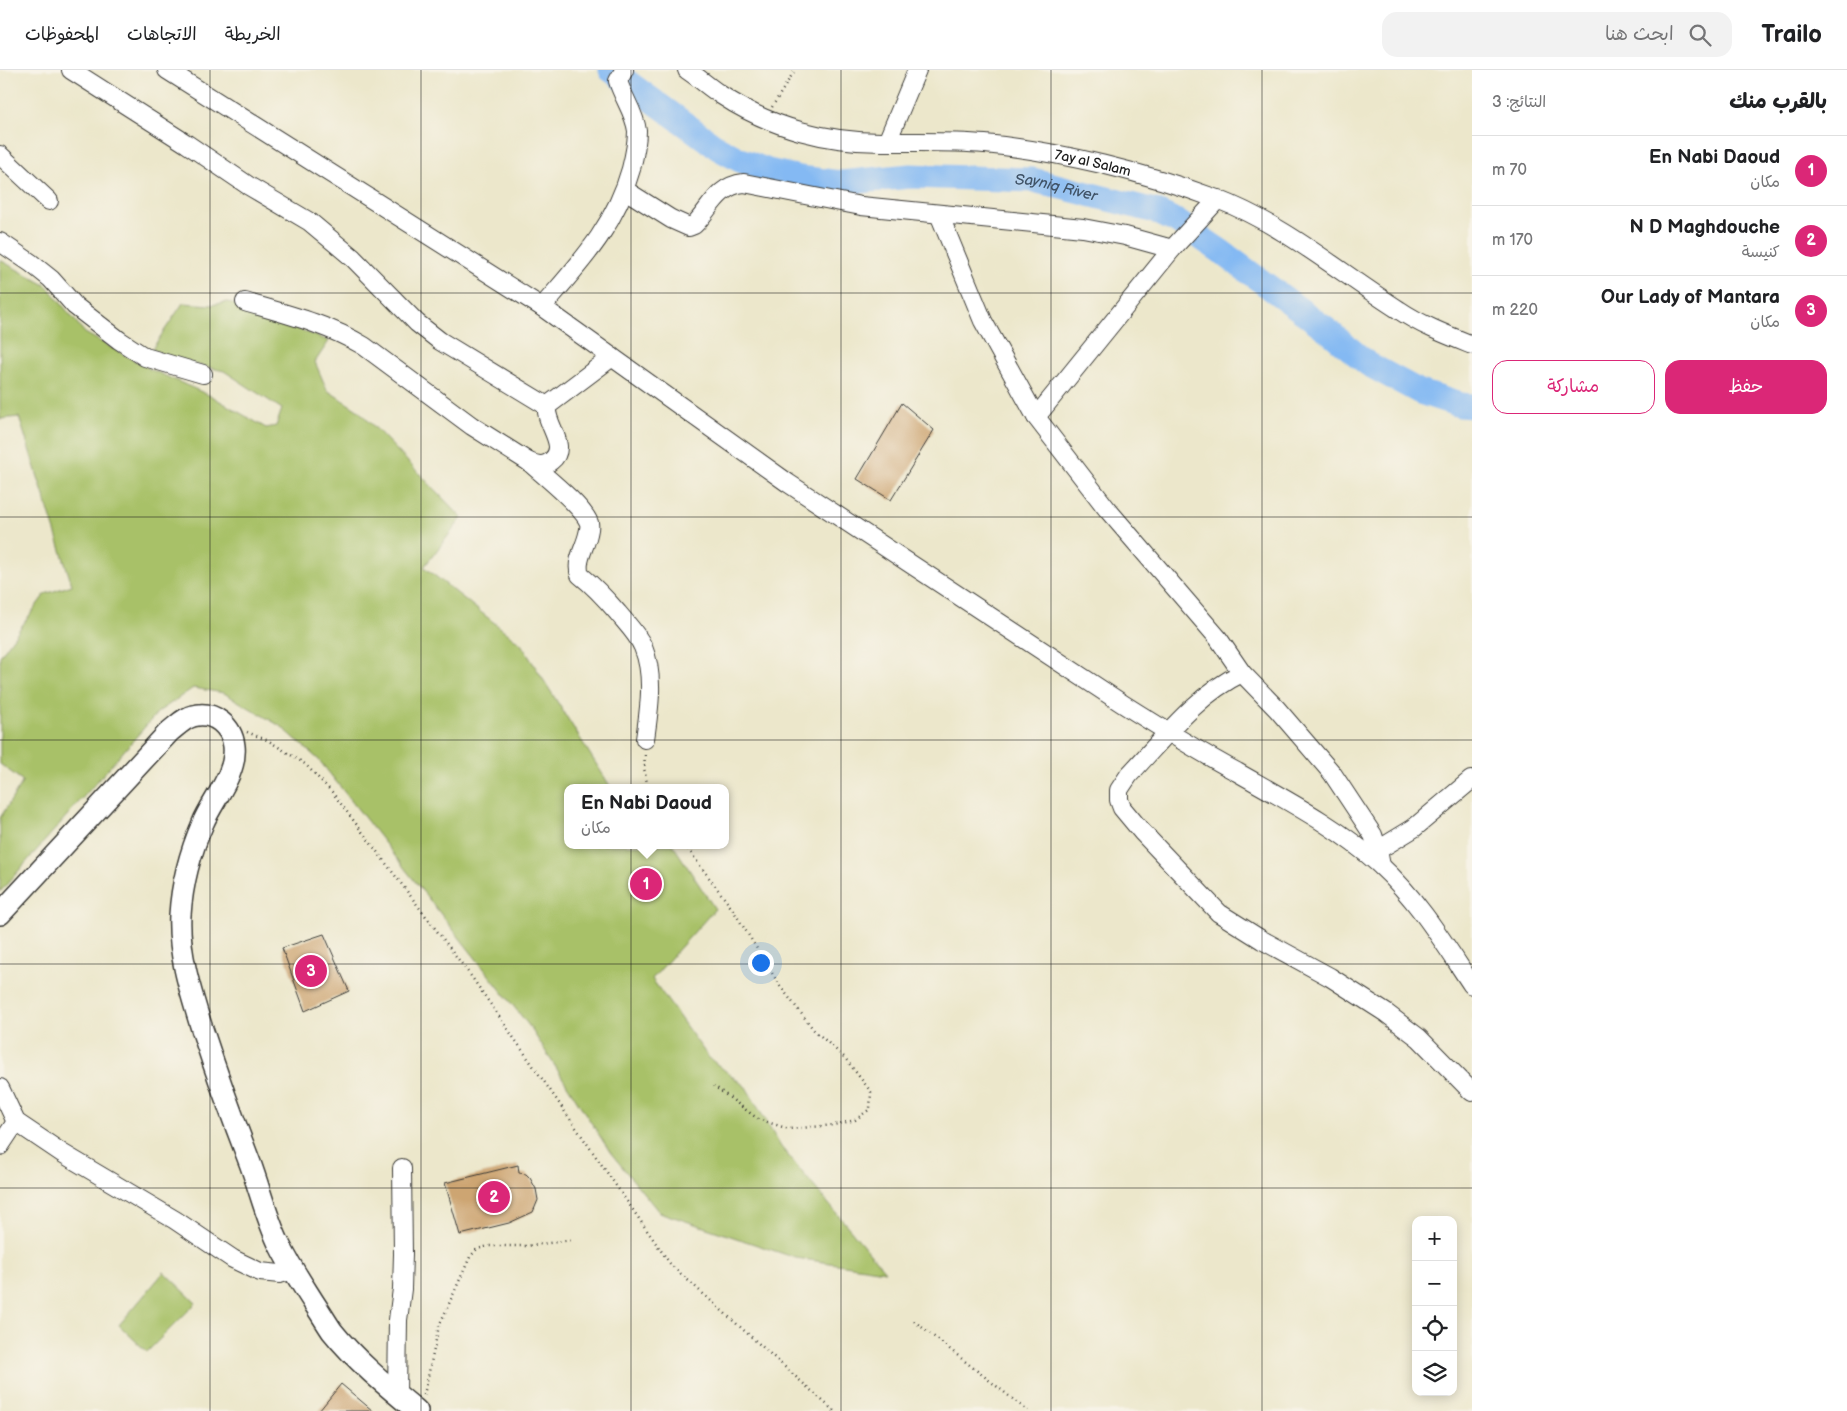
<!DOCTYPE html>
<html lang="ar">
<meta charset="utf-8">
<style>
:root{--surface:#fff;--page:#f2f2f2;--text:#202124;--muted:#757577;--line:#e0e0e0;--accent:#db2777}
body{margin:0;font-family:"Balsamiq Sans","Playpen Sans Arabic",sans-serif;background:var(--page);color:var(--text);direction:rtl}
.controls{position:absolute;right:15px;bottom:15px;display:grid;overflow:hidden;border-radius:10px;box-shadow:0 2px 12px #0003}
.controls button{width:45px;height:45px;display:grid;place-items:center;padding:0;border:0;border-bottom:1px solid var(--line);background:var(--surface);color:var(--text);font:25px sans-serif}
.you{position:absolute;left:760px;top:892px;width:18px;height:18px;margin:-12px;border:4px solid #fff;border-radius:50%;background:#1a73e8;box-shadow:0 0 0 8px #1a73e833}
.badge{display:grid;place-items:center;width:32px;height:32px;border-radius:50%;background:var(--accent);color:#fff;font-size:16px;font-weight:700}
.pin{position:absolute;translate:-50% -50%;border:2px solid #fff;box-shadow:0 1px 5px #0006}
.popup{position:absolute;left:564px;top:714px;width:165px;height:65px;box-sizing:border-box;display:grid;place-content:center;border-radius:10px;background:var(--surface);filter:drop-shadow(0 1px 4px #0005);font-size:16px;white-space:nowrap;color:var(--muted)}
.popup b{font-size:19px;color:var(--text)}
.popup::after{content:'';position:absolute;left:50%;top:100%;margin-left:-10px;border:10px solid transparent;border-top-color:var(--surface)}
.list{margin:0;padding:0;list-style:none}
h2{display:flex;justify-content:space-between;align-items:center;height:65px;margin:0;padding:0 20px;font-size:21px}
h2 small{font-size:16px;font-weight:400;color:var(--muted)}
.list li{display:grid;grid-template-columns:32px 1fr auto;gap:15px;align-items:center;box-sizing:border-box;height:70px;padding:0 20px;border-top:1px solid var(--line)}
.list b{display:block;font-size:19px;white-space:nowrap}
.list p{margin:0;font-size:16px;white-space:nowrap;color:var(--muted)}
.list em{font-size:16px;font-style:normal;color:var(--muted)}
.actions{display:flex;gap:10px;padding:15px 20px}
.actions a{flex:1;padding:11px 0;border:1px solid var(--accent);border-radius:15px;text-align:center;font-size:18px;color:var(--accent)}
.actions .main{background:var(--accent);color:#fff}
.icon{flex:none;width:28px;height:28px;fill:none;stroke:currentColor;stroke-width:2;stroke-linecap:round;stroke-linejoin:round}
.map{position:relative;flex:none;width:1472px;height:1341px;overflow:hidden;direction:ltr}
header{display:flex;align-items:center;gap:30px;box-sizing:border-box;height:70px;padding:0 25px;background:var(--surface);border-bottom:1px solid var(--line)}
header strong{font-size:24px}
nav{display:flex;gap:28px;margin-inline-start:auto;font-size:18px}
.search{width:350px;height:45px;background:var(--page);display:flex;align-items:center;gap:12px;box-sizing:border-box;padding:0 18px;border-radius:15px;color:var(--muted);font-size:19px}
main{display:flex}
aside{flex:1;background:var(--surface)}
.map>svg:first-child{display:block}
</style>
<header>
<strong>Trailo</strong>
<div class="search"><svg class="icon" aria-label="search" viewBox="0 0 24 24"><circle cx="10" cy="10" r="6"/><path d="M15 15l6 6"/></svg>ابحث هنا</div>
<nav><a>الخريطة</a><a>الاتجاهات</a><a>المحفوظات</a></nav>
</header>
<main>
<aside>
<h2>بالقرب منك<small>النتائج: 3</small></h2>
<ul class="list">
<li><span class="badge">1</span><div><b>En Nabi Daoud</b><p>مكان</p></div><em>70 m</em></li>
<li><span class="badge">2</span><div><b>N D Maghdouche</b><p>كنيسة</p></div><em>170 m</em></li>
<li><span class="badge">3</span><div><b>Our Lady of Mantara</b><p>مكان</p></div><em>220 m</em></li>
</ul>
<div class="actions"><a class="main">حفظ</a><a>مشاركة</a></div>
</aside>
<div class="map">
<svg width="1472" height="1341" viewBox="0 0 1472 1341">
<rect width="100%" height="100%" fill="#f7f3e8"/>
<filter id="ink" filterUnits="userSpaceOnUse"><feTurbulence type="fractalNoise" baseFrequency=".02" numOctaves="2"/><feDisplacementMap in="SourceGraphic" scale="10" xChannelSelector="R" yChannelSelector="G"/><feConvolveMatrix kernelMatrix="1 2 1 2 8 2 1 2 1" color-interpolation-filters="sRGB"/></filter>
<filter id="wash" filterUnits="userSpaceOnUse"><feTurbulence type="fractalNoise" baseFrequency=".0096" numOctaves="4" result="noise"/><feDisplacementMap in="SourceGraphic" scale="20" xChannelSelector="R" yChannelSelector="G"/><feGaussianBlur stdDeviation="1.12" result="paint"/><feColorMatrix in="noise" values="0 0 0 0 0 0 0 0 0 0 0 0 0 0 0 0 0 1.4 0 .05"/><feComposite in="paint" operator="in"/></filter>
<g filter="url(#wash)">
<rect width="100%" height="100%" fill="#ece7cb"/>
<g fill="#a8c167" stroke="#626e42">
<path d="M 0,190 L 47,216 L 85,263 L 150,299 L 213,327 L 266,358 L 276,356 L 282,339 L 224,301 L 173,289 L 152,279 L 183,233 L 211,235 L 228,232 L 329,271 L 315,292 L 327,320 L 359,341 L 462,448 L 424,497 L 521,574 L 610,716 L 613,718 L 567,718 L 567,775 L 673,775 L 715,839 L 652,909 L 709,988 L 746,1017 L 781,1077 L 885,1201 L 796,1188 L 659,1142 L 610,1082 L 530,957 L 319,690 L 282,657 L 224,623 L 193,618 L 158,642 L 0,822 L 0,748 L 23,711 L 0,694 L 0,586 L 45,524 L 72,515 L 19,347 L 0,349 Z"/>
<path d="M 164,1202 L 196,1233 L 147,1282 L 119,1255 Z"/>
</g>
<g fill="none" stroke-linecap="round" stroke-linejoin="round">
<path stroke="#84b9f3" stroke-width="25" id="s1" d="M 611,0 L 718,78 L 740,90 L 768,101 L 800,108 L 841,113 L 910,106 L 1033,110 L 1155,141 L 1176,151 L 1219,180 L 1326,259 L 1368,294 L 1420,322 L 1460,335 L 1472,336"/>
</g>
<g id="blocks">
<g fill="#cda572">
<path d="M 902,333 L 934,360 L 891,430 L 857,409 Z"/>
<path d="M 324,864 L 349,921 L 305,941 L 282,878 Z"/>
<path d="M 518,1095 L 519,1103 L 526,1104 L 530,1108 L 536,1119 L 538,1130 L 533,1142 L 509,1153 L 460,1165 L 445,1113 Z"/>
<path d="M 341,1314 L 373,1341 L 319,1341 Z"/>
</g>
</g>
</g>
<g filter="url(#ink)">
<use href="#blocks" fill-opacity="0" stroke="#3b3a36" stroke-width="1"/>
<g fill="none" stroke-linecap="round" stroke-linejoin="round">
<defs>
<g id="minor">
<path d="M 71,0 L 187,74 L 249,116 L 310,152 L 353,188 L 417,253 L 440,271 L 547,336"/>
<path d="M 167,0 L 542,237 L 788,413 L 1123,634 C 1161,658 1198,681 1237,702 C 1286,730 1338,757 1380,795 C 1418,830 1444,873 1472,915"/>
<path id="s2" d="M 687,0 C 699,8 710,18 721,25 C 771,58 829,73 887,72 C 920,72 952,71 985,74 C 1060,81 1147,103 1217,129 C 1285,155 1339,202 1399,240 C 1421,255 1447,265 1472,275"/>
<path d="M 887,72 L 917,0"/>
<path d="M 0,85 L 49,131"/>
<path d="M 625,120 L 671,149 L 689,157 L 694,155 C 711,138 717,116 744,113 L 861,136 L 1083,158 L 1125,166 L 1172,179"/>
<path d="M 939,144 L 983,251 L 1036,347 L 1107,439 L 1218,568 L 1242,603 L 1277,639 L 1332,703 L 1373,765 L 1378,780 L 1381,796"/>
<path d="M 0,172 L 31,193 L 51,209 L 75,236 L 119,270 L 145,287 L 203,304"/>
<path d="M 245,232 C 286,244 327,254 364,276 L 472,356 L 529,392 C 537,395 544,397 551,391 C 570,376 544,354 547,336 L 612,287"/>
<path d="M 542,237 C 580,193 615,157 631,99 C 634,87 637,74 637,61 C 635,43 623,28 618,11 L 624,0"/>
<path d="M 1036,347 L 1172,179 L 1218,129"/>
<path d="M 529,392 C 543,405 583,436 589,453 C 590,457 589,460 588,464 C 585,478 575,491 580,505 C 594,516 606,529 618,543 C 627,554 638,565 643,577 C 655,606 649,640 645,669"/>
<path d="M 1242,603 C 1196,625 1163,669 1129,705 L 1119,720 L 1119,730 L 1122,738 L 1142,762 L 1219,843 L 1262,870 L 1330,907 L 1386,943 L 1419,968 L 1472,1022"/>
<path d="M 1378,780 L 1414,758 L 1471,710"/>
<path d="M 0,1018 L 16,1052 L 62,1083 L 175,1150 L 233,1189 L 260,1202 L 280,1204 L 293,1200"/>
<path d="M 0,1076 L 16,1052"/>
<path d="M 397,1325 L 398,1250 L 402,1219 L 403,1184 L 402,1098"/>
</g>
<path id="major" d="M 0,844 L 169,662 C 177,656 184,648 193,646 C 214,640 232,657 234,676 C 237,704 213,729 203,753 C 190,783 182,812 180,845 C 178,884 191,923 202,959 C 217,1005 233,1049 250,1093 C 260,1120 267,1150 280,1176 C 290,1196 302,1214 314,1233 C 320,1242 326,1252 332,1261 C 356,1291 388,1317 417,1341"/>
</defs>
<use href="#minor" stroke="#3b3a36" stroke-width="20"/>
<use href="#major" stroke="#3b3a36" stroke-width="24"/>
<g stroke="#3b3a36" stroke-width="2.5" stroke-dasharray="1 4" stroke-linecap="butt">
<path d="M 772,37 L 795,0"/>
<path d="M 247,662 L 269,671 L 305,694 L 332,722 L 471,906 L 671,1195 L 834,1341"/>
<path d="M 645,685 L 644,698 L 648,718"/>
<path d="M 685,775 L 733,840 L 780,916 L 814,960 L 845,988 L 871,1022 L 870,1039 L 855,1050 L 834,1055 L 789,1059 L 758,1049 L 714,1016"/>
<path d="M 914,1251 L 1028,1341"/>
<path d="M 424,1325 L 439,1256 L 470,1187 L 477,1179 L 489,1176 L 526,1176 L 572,1170"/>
</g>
<use href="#minor" stroke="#fff" stroke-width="18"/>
<use href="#major" stroke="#fff" stroke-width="21"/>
</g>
</g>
<path fill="none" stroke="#1c1c1c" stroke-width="1" stroke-opacity="0.55" d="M 210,0 L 210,1341M 421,0 L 421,1341M 631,0 L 631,1341M 841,0 L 841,1341M 1051,0 L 1051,1341M 1262,0 L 1262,1341M 0,223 L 1472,223M 0,447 L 1472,447M 0,670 L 1472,670M 0,894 L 1472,894M 0,1118 L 1472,1118"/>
<g text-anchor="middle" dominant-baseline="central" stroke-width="4" stroke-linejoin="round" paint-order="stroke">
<g font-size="14" fill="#1c1c1c" stroke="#f7f3e8">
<text stroke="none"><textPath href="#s2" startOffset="425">7ay al Salam</textPath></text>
</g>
<g font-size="15" font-style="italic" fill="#405367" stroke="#f7f3e8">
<text stroke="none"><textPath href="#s1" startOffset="478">Sayniq River</textPath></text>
</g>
</g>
</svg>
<div class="controls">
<button>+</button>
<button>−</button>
<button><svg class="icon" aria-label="locate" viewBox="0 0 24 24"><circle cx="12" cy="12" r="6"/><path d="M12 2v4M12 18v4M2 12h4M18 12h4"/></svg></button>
<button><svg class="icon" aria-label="layers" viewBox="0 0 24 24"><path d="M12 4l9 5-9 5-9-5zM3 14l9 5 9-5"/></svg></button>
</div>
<div class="you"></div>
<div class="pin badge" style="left:646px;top:814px">1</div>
<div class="popup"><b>En Nabi Daoud</b>مكان</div>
<div class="pin badge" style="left:494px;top:1127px">2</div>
<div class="pin badge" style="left:311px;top:901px">3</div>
</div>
</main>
